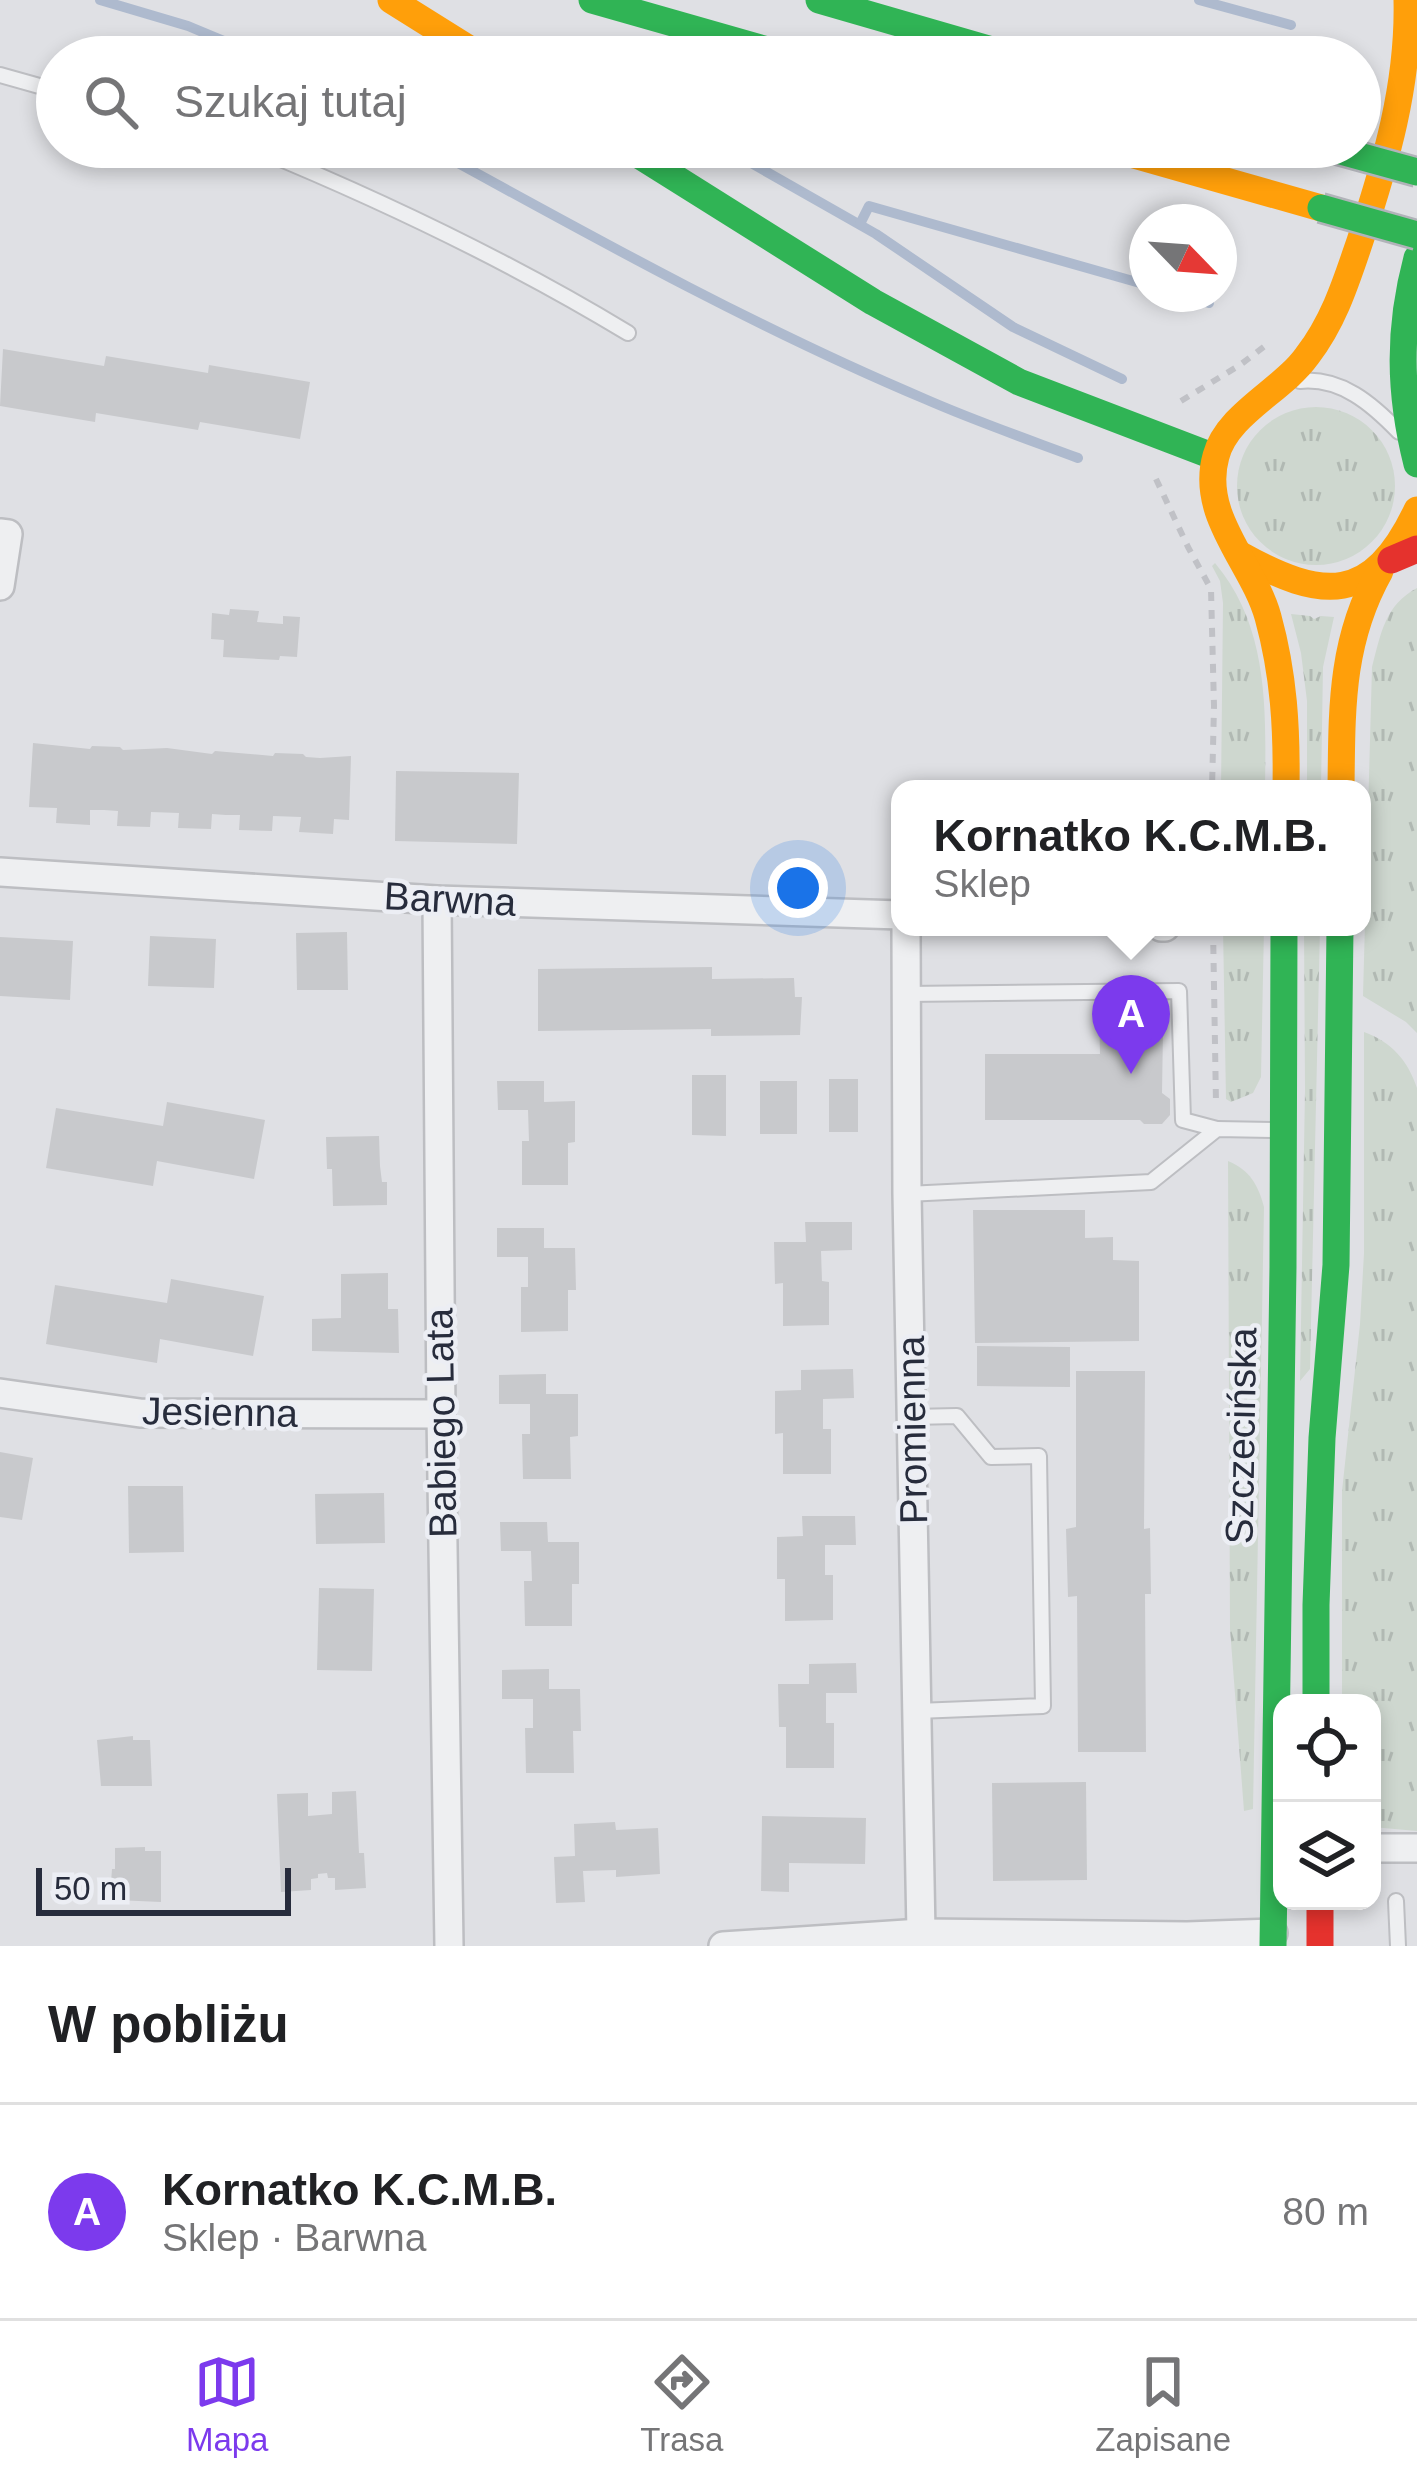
<!DOCTYPE html>
<html lang="pl">
<meta charset="utf-8">
<style>
:root{--surface:#fff;--page:#f2f2f2;--text:#202124;--muted:#757577;--line:#e0e0e0;--accent:#7c3aed}
body{margin:0;font-family:Arial,sans-serif;background:var(--page);color:var(--text)}
.controls{position:absolute;right:36px;bottom:36px;display:grid;overflow:hidden;border-radius:24px;box-shadow:0 6px 18px #0003}
.controls button{width:108px;height:108px;display:grid;place-items:center;padding:0;border:0;border-bottom:3px solid var(--line);background:var(--surface);color:var(--text);font:60px sans-serif}
.compass{position:absolute;left:1129px;top:204px;width:108px;height:108px;border-radius:50%;background:var(--surface);box-shadow:0 6px 18px #0003;rotate:115deg}
.scale{position:absolute;left:36px;bottom:30px;width:255px;box-sizing:border-box;padding-left:12px;border:6px solid #272c3c;border-top:0;font-size:33px;line-height:42px;white-space:nowrap;color:#272c3c;-webkit-text-stroke:9px #eceef4;paint-order:stroke}
.you{position:absolute;left:798px;top:888px;width:42px;height:42px;margin:-30px;border:9px solid #fff;border-radius:50%;background:#1a73e8;box-shadow:0 0 0 18px #1a73e833}
.badge{display:grid;place-items:center;width:78px;height:78px;border-radius:50%;background:var(--accent);color:#fff;font-size:39px;font-weight:700}
.pin{position:absolute;translate:-50% -99px;filter:drop-shadow(0 3px 6px #0008)}
.pin::after{content:'';position:absolute;top:63px;width:42px;height:36px;background:inherit;clip-path:polygon(0 0,100% 0,50% 100%)}
.popup{position:absolute;left:891px;top:780px;width:480px;height:156px;box-sizing:border-box;display:grid;place-content:center;border-radius:24px;background:var(--surface);filter:drop-shadow(0 3px 9px #0005);font-size:39px;white-space:nowrap;color:var(--muted)}
.popup b{font-size:45px;color:var(--text)}
.popup::after{content:'';position:absolute;left:50%;top:100%;margin-left:-24px;border:24px solid transparent;border-top-color:var(--surface)}
.list{margin:0;padding:0;list-style:none}
h2{display:flex;justify-content:space-between;align-items:center;height:156px;margin:0;padding:0 48px;font-size:51px}
h2 small{font-size:39px;font-weight:400;color:var(--muted)}
.list li{display:grid;grid-template-columns:78px 1fr auto;gap:36px;align-items:center;box-sizing:border-box;height:216px;padding:0 48px;border-top:3px solid var(--line)}
.list b{display:block;font-size:45px;white-space:nowrap}
.list p{margin:0;font-size:39px;white-space:nowrap;color:var(--muted)}
.list em{font-size:39px;font-style:normal;color:var(--muted)}
.icon{flex:none;width:66px;height:66px;fill:none;stroke:currentColor;stroke-width:2;stroke-linecap:round;stroke-linejoin:round}
.map{position:relative;flex:none;width:1417px;height:1946px;overflow:hidden}
.search{position:absolute;background:var(--surface);box-shadow:0 6px 18px #0003;left:36px;right:36px;top:36px;height:132px;display:flex;align-items:center;gap:30px;box-sizing:border-box;padding:0 42px;border-radius:66px;color:var(--muted);font-size:45px}
.sheet{height:372px;background:var(--surface)}
nav{display:flex;justify-content:space-around;align-items:center;box-sizing:border-box;height:168px;border-top:3px solid var(--line);background:var(--surface);font-size:33px;color:var(--muted)}
nav a{display:grid;justify-items:center;gap:6px}
nav .on{color:var(--accent)}
.map>svg:first-child{display:block}
</style>
<div class="map">
<svg width="1417" height="1946" viewBox="0 0 1417 1946">
<defs>
<pattern id="grass-tufts" width="24" height="20" patternUnits="userSpaceOnUse" patternTransform="scale(3)"><rect width="24" height="20" fill="#ced7cf"/><path d="M3 7l-1-3M5 7V3M7 7l1-3M15 17l-1-3M17 17v-4M19 17l1-3" fill="none" stroke="#b1b9b3"/></pattern>
</defs>
<rect width="100%" height="100%" fill="#dfe0e4"/>
<g fill="url(#grass-tufts)">
<circle cx="1316" cy="486" r="79"/>
<path d="M 1215,563 C 1269,627 1266,710 1265,789 L 1221,789 L 1223,603 L 1220,581 L 1212,566 Z"/>
<path d="M 1417,588 L 1417,1033 L 1406,1022 L 1363,996 L 1372,667 C 1381,633 1385,605 1417,588 Z"/>
<path d="M 1291,614 L 1310,616 L 1314,619 L 1321,616 L 1334,617 L 1323,667 L 1321,789 L 1307,789 L 1307,701 L 1301,653 Z"/>
<path d="M 1223,927 L 1264,927 L 1261,1077 L 1253,1093 L 1231,1102 L 1226,1099 Z"/>
<path d="M 1304,927 L 1320,927 L 1310,1369 L 1300,1381 L 1305,1090 Z"/>
<path d="M 1364,1032 C 1392,1042 1408,1061 1417,1088 L 1417,1831 L 1372,1827 L 1372,1703 L 1342,1703 L 1342,1491 L 1360,1324 L 1364,1253 Z"/>
<path d="M 1228,1161 C 1250,1170 1258,1185 1264,1207 L 1253,1809 L 1244,1811 L 1230,1629 Z"/>
</g>
<g fill="none" stroke-linecap="round" stroke-linejoin="round">
<g stroke="#aebace" stroke-width="10">
<path d="M 100,0 L 188,26 L 262,57"/>
<path d="M 1199,0 L 1291,25"/>
<path d="M 429,147 C 591,236 754,327 925,399 C 975,421 1027,439 1078,458"/>
<path d="M 723,147 L 876,234 L 1013,327 L 1122,379"/>
<path d="M 860,224 L 869,206 L 1147,285"/>
<path d="M 1179,294 L 1209,303"/>
</g>
</g>
<g fill="#c8c9cc">
<path d="M 3,349 L 104,366 L 106,356 L 208,373 L 209,365 L 310,382 L 300,439 L 200,422 L 198,430 L 96,413 L 95,422 L 0,406 Z"/>
<path d="M 230,609 L 259,611 L 257,622 L 283,624 L 283,616 L 300,617 L 297,657 L 280,656 L 279,660 L 223,657 L 224,640 L 211,639 L 212,613 L 229,615 Z"/>
<path d="M 33,743 L 90,749 L 92,746 L 120,747 L 123,750 L 167,748 L 212,754 L 215,751 L 273,756 L 275,753 L 303,754 L 306,757 L 320,758 L 351,756 L 349,820 L 334,819 L 333,834 L 299,832 L 301,817 L 273,816 L 272,831 L 239,830 L 240,815 L 226,815 L 212,814 L 211,829 L 178,828 L 179,813 L 151,812 L 150,827 L 117,826 L 118,811 L 104,810 L 90,810 L 90,825 L 56,823 L 57,808 L 29,807 Z"/>
<path d="M 396,771 L 519,773 L 517,844 L 395,841 Z"/>
<path d="M 347,932 L 348,990 L 297,990 L 296,933 Z"/>
<path d="M 150,936 L 216,939 L 214,988 L 148,986 Z"/>
<path d="M 0,937 L 73,941 L 70,1000 L 0,996 Z"/>
<path d="M 712,967 L 712,979 L 794,978 L 795,997 L 802,997 L 800,1035 L 711,1036 L 711,1029 L 538,1031 L 538,969 Z"/>
<path d="M 1143,999 L 1159,1001 L 1169,1008 L 1168,1025 L 1163,1031 L 1162,1093 L 1170,1099 L 1170,1115 L 1162,1124 L 1144,1124 L 1140,1120 L 985,1120 L 985,1054 L 1100,1054 L 1099,1007 L 1135,1007 Z"/>
<path d="M 692,1075 L 726,1075 L 726,1136 L 692,1135 Z"/>
<rect x="829" y="1079" width="29" height="53"/>
<path d="M 497,1081 L 544,1081 L 544,1102 L 575,1101 L 575,1142 L 568,1143 L 568,1185 L 522,1185 L 522,1141 L 529,1141 L 528,1110 L 498,1110 Z"/>
<rect x="760" y="1081" width="37" height="53"/>
<path d="M 167,1102 L 265,1120 L 254,1179 L 157,1161 L 153,1186 L 46,1168 L 56,1108 L 163,1126 Z"/>
<path d="M 379,1136 L 380,1166 L 382,1182 L 387,1182 L 387,1205 L 333,1206 L 332,1169 L 327,1169 L 326,1137 Z"/>
<path d="M 973,1210 L 1085,1210 L 1085,1238 L 1113,1237 L 1113,1260 L 1139,1261 L 1139,1341 L 975,1343 Z"/>
<path d="M 805,1222 L 852,1222 L 852,1250 L 821,1251 L 822,1281 L 829,1282 L 829,1325 L 783,1326 L 783,1283 L 775,1284 L 774,1242 L 806,1242 Z"/>
<path d="M 497,1228 L 544,1228 L 544,1248 L 575,1248 L 576,1290 L 568,1290 L 568,1331 L 521,1332 L 521,1287 L 528,1287 L 528,1257 L 497,1257 Z"/>
<path d="M 388,1273 L 388,1309 L 398,1309 L 399,1353 L 312,1351 L 312,1319 L 341,1318 L 341,1274 Z"/>
<path d="M 171,1279 L 264,1296 L 253,1356 L 160,1339 L 157,1363 L 46,1344 L 55,1285 L 167,1303 Z"/>
<path d="M 977,1346 L 1070,1347 L 1070,1387 L 977,1386 Z"/>
<path d="M 853,1369 L 854,1398 L 823,1399 L 823,1429 L 831,1429 L 831,1474 L 783,1474 L 783,1433 L 775,1434 L 775,1391 L 801,1390 L 801,1370 Z"/>
<path d="M 1076,1371 L 1145,1371 L 1144,1529 L 1150,1528 L 1151,1594 L 1145,1594 L 1146,1752 L 1078,1752 L 1077,1596 L 1068,1597 L 1066,1529 L 1076,1527 Z"/>
<path d="M 546,1374 L 546,1394 L 578,1394 L 578,1436 L 570,1437 L 571,1479 L 523,1479 L 522,1434 L 530,1434 L 530,1404 L 499,1404 L 499,1375 Z"/>
<path d="M 0,1452 L 33,1458 L 22,1520 L 0,1517 Z"/>
<path d="M 128,1486 L 183,1486 L 184,1552 L 129,1553 Z"/>
<path d="M 384,1493 L 385,1543 L 316,1544 L 315,1494 Z"/>
<path d="M 802,1516 L 855,1516 L 856,1545 L 825,1545 L 825,1575 L 833,1575 L 833,1620 L 785,1621 L 785,1579 L 777,1579 L 777,1537 L 803,1536 Z"/>
<path d="M 500,1522 L 547,1522 L 548,1542 L 579,1542 L 579,1584 L 572,1584 L 572,1626 L 525,1626 L 524,1581 L 532,1581 L 531,1551 L 501,1551 Z"/>
<path d="M 319,1588 L 374,1589 L 372,1671 L 317,1670 Z"/>
<path d="M 856,1663 L 857,1693 L 826,1693 L 826,1723 L 834,1723 L 834,1768 L 786,1768 L 786,1727 L 779,1727 L 778,1684 L 809,1684 L 809,1664 Z"/>
<path d="M 549,1669 L 549,1689 L 580,1689 L 581,1731 L 573,1731 L 574,1773 L 526,1773 L 525,1728 L 533,1728 L 533,1699 L 502,1699 L 502,1670 Z"/>
<path d="M 133,1736 L 133,1740 L 150,1740 L 152,1786 L 101,1786 L 97,1740 Z"/>
<path d="M 1086,1782 L 1087,1880 L 993,1881 L 992,1783 Z"/>
<path d="M 356,1791 L 359,1853 L 364,1853 L 366,1888 L 335,1890 L 335,1878 L 328,1878 L 327,1873 L 318,1874 L 318,1878 L 311,1879 L 311,1890 L 281,1892 L 277,1794 L 308,1793 L 308,1816 L 332,1814 L 332,1792 Z"/>
<path d="M 762,1816 L 866,1818 L 865,1864 L 789,1863 L 789,1892 L 761,1891 Z"/>
<path d="M 615,1822 L 616,1830 L 658,1828 L 660,1874 L 616,1877 L 616,1870 L 583,1871 L 585,1902 L 556,1903 L 554,1857 L 575,1856 L 574,1824 Z"/>
<path d="M 145,1847 L 145,1851 L 161,1851 L 161,1902 L 116,1900 L 115,1883 L 111,1883 L 112,1869 L 115,1869 L 115,1848 Z"/>
</g>
<g fill="none" stroke-linecap="round" stroke-linejoin="round">
<defs>
<g id="lane">
<path d="M 0,75 L 57,91"/>
<path d="M 252,147 C 381,200 509,261 628,333"/>
<path d="M 1300,381 C 1341,377 1372,404 1399,432"/>
<path d="M 906,994 L 1179,991 L 1183,1120 L 1217,1129"/>
<path d="M 907,1194 L 1151,1182 L 1217,1129 L 1279,1130"/>
<path d="M 912,1417 L 957,1416 L 991,1457 L 1039,1456 L 1043,1706 L 917,1711"/>
<path d="M 1396,1901 L 1398,1946"/>
</g>
<g id="street">
<path d="M 0,533 L 8,534 L 0,586"/>
<path d="M 0,872 L 437,900 L 900,915"/>
<path d="M 437,900 L 441,1414 L 449,1946"/>
<path d="M 906,927 L 907,1194 L 921,1933"/>
<path d="M 1161,927 L 1165,927"/>
<path d="M 0,1393 L 140,1413 L 441,1414"/>
<path d="M 1372,1848 L 1417,1848"/>
<path d="M 723,1946 L 921,1933 L 1187,1936 L 1273,1933"/>
</g>
</defs>
<use href="#lane" stroke="#bdbec2" stroke-width="18"/>
<use href="#street" stroke="#bdbec2" stroke-width="32"/>
<g stroke="#c0c1c6" stroke-width="6" stroke-dasharray="9 9" stroke-linecap="butt">
<path d="M 1181,401 L 1240,365 L 1270,342"/>
<path d="M 1156,479 L 1188,547 L 1211,589 L 1214,706 L 1212,789"/>
<path d="M 1213,927 L 1216,1103"/>
</g>
<use href="#lane" stroke="#eeeff1" stroke-width="14"/>
<use href="#street" stroke="#eeeff1" stroke-width="27"/>
<g stroke="#30b455" stroke-width="27">
<path d="M 592,0 L 792,57"/>
<path d="M 819,0 L 1016,57"/>
<path d="M 626,147 L 873,302 L 1019,382 L 1215,457"/>
<path d="M 1417,258 C 1398,329 1399,393 1417,464"/>
<path d="M 1316,1703 L 1316,1605 L 1322,1438 L 1336,1265 L 1340,927"/>
<path d="M 1273,1946 L 1283,1267 L 1284,927"/>
</g>
<g stroke="#ff9f0a" stroke-width="27">
<path d="M 391,0 L 482,57"/>
<path d="M 1106,147 L 1321,208"/>
<path d="M 1239,554 C 1323,601 1372,605 1417,510"/>
<path d="M 1286,789 C 1287,729 1284,675 1268,617 C 1253,563 1199,516 1216,456 C 1227,414 1282,391 1307,356 C 1334,321 1346,282 1360,241 C 1386,162 1409,84 1407,0"/>
<path d="M 1341,789 C 1342,710 1340,642 1380,571"/>
</g>
<g stroke="#e5322d" stroke-width="27">
<path d="M 1391,560 L 1417,549"/>
<path d="M 1320,1901 L 1320,1946"/>
</g>
<defs>
<g id="fast-bridge">
<path d="M 1337,150 L 1417,172"/>
<path d="M 1321,208 L 1417,235"/>
</g>
</defs>
<use href="#fast-bridge" stroke="#b1b3b9" stroke-width="32" stroke-linecap="butt"/>
<use href="#fast-bridge" stroke="#30b455" stroke-width="27"/>
</g>
<g text-anchor="middle" dominant-baseline="central" stroke-width="9" stroke-linejoin="round" paint-order="stroke">
<g font-size="39" fill="#272c3c" stroke="#eceef4">
<text transform="translate(450 899) rotate(3)">Barwna</text>
<text transform="translate(220 1412) rotate(1)">Jesienna</text>
<text transform="translate(441 1423) rotate(-91)">Babiego Lata</text>
<text transform="translate(912 1430) rotate(-91)">Promienna</text>
<text transform="translate(1241 1436) rotate(-89)">Szczecińska</text>
</g>
</g>
</svg>
<div class="controls">
<button><svg class="icon" aria-label="locate" viewBox="0 0 24 24"><circle cx="12" cy="12" r="6"/><path d="M12 2v4M12 18v4M2 12h4M18 12h4"/></svg></button>
<button><svg class="icon" aria-label="layers" viewBox="0 0 24 24"><path d="M12 4l9 5-9 5-9-5zM3 14l9 5 9-5"/></svg></button>
</div>
<svg class="compass" viewBox="-18 -18 36 36"><path d="M0-13l5 13h-10z" fill="#e53935"/><path d="M0 13l5-13h-10z" fill="#757577"/></svg>
<div class="scale">50 m</div>
<div class="you"></div>
<div class="pin badge" style="left:1131px;top:1074px">A</div>
<div class="popup"><b>Kornatko K.C.M.B.</b>Sklep</div>
<div class="search"><svg class="icon" aria-label="search" viewBox="0 0 24 24"><circle cx="10" cy="10" r="6"/><path d="M15 15l6 6"/></svg>Szukaj tutaj</div>
</div>
<section class="sheet">
<h2>W pobliżu<small></small></h2>
<ul class="list">
<li><span class="badge">A</span><div><b>Kornatko K.C.M.B.</b><p>Sklep · Barwna</p></div><em>80 m</em></li>
</ul>
</section>
<nav>
<a class="on"><svg class="icon" aria-label="map" viewBox="0 0 24 24"><path d="M3 6l6-2 6 2 6-2v14l-6 2-6-2-6 2zM9 4v14M15 6v14"/></svg>Mapa</a>
<a><svg class="icon" aria-label="directions" viewBox="0 0 24 24"><path d="M12 3l9 9-9 9-9-9zM9 14v-3h6M13 9l2 2-2 2"/></svg>Trasa</a>
<a><svg class="icon" aria-label="saved" viewBox="0 0 24 24"><path d="M7 4h10v16l-5-4-5 4z"/></svg>Zapisane</a>
</nav>
